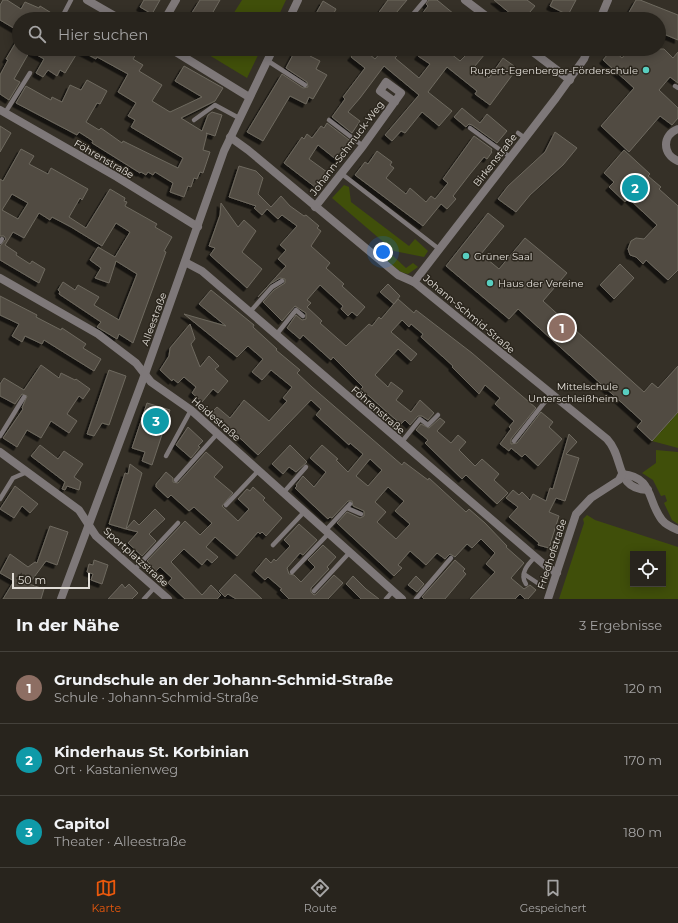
<!DOCTYPE html>
<html lang="de">
<meta charset="utf-8">
<style>
:root{--surface:#28241d;--page:#302c26;--text:#f1f3f6;--muted:#a5a4a4;--line:#44413b;--accent:#ea580c}
body{margin:0;font-family:Montserrat,sans-serif;background:var(--page);color:var(--text)}
.controls{position:absolute;right:12px;bottom:12px;display:grid;overflow:hidden;border-radius:0px;box-shadow:0 2px 10px #0003}
.controls button{width:36px;height:36px;display:grid;place-items:center;padding:0;border:0;border-bottom:1px solid var(--line);background:var(--surface);color:var(--text);font:20px sans-serif}
.scale{position:absolute;left:12px;bottom:10px;width:78px;box-sizing:border-box;padding-left:4px;border:2px solid #e1ddd7;border-top:0;font-size:11px;line-height:14px;white-space:nowrap;color:#e1ddd7;-webkit-text-stroke:3px #2b261d;paint-order:stroke}
.you{position:absolute;left:383px;top:252px;width:14px;height:14px;margin:-10px;border:3px solid #fff;border-radius:50%;background:#1a73e8;box-shadow:0 0 0 6px #1a73e833}
.badge{display:grid;place-items:center;width:26px;height:26px;border-radius:50%;background:var(--accent);color:#fff;font-size:13px;font-weight:700}
.pin{position:absolute;translate:-50% -50%;border:2px solid #fff;box-shadow:0 1px 4px #0006}
.list{margin:0;padding:0;list-style:none}
h2{display:flex;justify-content:space-between;align-items:center;height:52px;margin:0;padding:0 16px;font-size:17px}
h2 small{font-size:13px;font-weight:400;color:var(--muted)}
.list li{display:grid;grid-template-columns:26px 1fr auto;gap:12px;align-items:center;box-sizing:border-box;height:72px;padding:0 16px;border-top:1px solid var(--line)}
.list b{display:block;font-size:15px;white-space:nowrap}
.list p{margin:0;font-size:13px;white-space:nowrap;color:var(--muted)}
.list em{font-size:13px;font-style:normal;color:var(--muted)}
.icon{flex:none;width:22px;height:22px;fill:none;stroke:currentColor;stroke-width:2;stroke-linecap:round;stroke-linejoin:round}
.map{position:relative;flex:none;width:678px;height:599px;overflow:hidden}
.search{position:absolute;background:var(--surface);box-shadow:0 2px 10px #0003;left:12px;right:12px;top:12px;height:44px;display:flex;align-items:center;gap:10px;box-sizing:border-box;padding:0 14px;border-radius:22px;color:var(--muted);font-size:15px}
.sheet{height:268px;background:var(--surface)}
nav{display:flex;justify-content:space-around;align-items:center;box-sizing:border-box;height:56px;border-top:1px solid var(--line);background:var(--surface);font-size:11px;color:var(--muted)}
nav a{display:grid;justify-items:center;gap:2px}
nav .on{color:var(--accent)}
.map>svg:first-child{display:block}
</style>
<div class="map">
<svg width="678" height="599" viewBox="0 0 678 599">
<defs>
<filter id="shadow"><feDropShadow dx="-3.5" dy="3.5" stdDeviation="0" flood-color="#0009"/></filter>
</defs>
<rect width="100%" height="100%" fill="#353027"/>
<g fill="#404f0a" fill-rule="evenodd">
<path d="M 242,0 L 286,0 L 277,19 L 230,19 Z"/>
<path d="M 212,49 L 261,49 L 247,78 L 209,55 Z"/>
<path d="M 344,185 L 349,187 L 351,202 L 409,246 L 415,239 L 428,251 L 424,257 L 394,251 L 332,198 Z"/>
<path d="M 391,254 L 406,268 L 413,263 L 418,267 L 408,274 L 401,272 L 386,260 Z"/>
<path d="M 678,412 L 678,448 L 652,441 Z"/>
<path d="M 656,450 L 678,452 L 678,524 L 672,520 L 664,503 L 667,501 L 665,495 L 661,496 L 653,480 L 642,473 L 656,463 Z"/>
<path d="M 587,515 L 595,520 L 678,547 L 678,599 L 559,599 L 584,523 L 583,519 ZM 633,554 L 663,554 L 663,584 L 633,584 Z"/>
</g>
<g fill="#514c42" stroke="#6e695f" fill-rule="evenodd" filter="url(#shadow)">
<path d="M 3,0 L 7,0 L 21,9 L 25,2 L 39,8 L 40,6 L 58,17 L 57,19 L 19,19 L 19,26 L 17,30 L 0,20 L 0,5 Z"/>
<path d="M 144,0 L 160,0 L 152,14 L 140,7 Z"/>
<path d="M 200,0 L 220,0 L 209,19 L 188,19 Z"/>
<path d="M 388,0 L 407,0 L 391,19 L 374,19 Z"/>
<path d="M 429,0 L 437,0 L 460,19 L 418,19 L 428,6 L 426,4 Z"/>
<path d="M 494,0 L 527,0 L 535,6 L 524,19 L 517,19 Z"/>
<path d="M 553,0 L 576,0 L 568,15 L 550,6 Z"/>
<path d="M 636,0 L 640,0 L 678,15 L 678,40 L 659,32 L 659,19 L 632,19 L 628,14 Z"/>
<path d="M 323,1 L 336,9 L 331,19 L 313,19 Z"/>
<path d="M 19,37 L 19,49 L 139,49 L 133,59 L 143,65 L 139,71 L 162,85 L 152,101 L 170,112 L 202,97 L 175,81 L 184,66 L 223,88 L 215,101 L 181,118 L 202,131 L 208,115 L 212,112 L 222,115 L 215,136 L 206,133 L 207,134 L 203,150 L 210,152 L 203,173 L 200,172 L 197,179 L 194,178 L 191,187 L 188,186 L 184,197 L 170,192 L 173,183 L 155,172 L 153,175 L 148,172 L 146,175 L 141,172 L 140,173 L 92,143 L 93,141 L 79,132 L 77,135 L 16,103 L 26,86 L 51,100 L 52,97 L 62,102 L 70,85 L 81,90 L 87,80 L 107,91 L 100,104 L 97,103 L 86,122 L 99,130 L 101,128 L 122,143 L 123,141 L 178,168 L 183,158 L 131,127 L 135,120 L 128,116 L 136,103 L 118,92 L 128,74 L 97,57 L 96,59 L 79,50 L 65,73 L 60,70 L 57,76 L 48,70 L 43,77 L 36,73 L 44,59 L 30,51 L 14,79 L 20,82 L 9,100 L 0,94 L 0,75 L 8,60 L 6,59 Z"/>
<path d="M 296,49 L 314,49 L 310,56 L 320,61 L 316,69 L 327,75 L 313,99 L 309,97 L 306,104 L 290,96 L 263,141 L 247,132 L 282,74 L 303,88 L 308,87 L 307,82 L 286,68 Z"/>
<path d="M 358,49 L 363,49 L 375,59 L 384,49 L 403,49 L 395,58 L 419,78 L 430,64 L 418,56 L 423,49 L 430,55 L 434,49 L 445,49 L 460,61 L 472,49 L 489,49 L 475,66 L 489,78 L 503,58 L 514,66 L 509,71 L 513,74 L 490,105 L 475,94 L 477,91 L 447,67 L 428,92 L 452,111 L 439,126 L 422,112 L 405,133 L 401,131 L 392,141 L 385,135 L 419,95 L 384,66 L 360,98 L 348,112 L 360,121 L 352,133 L 332,117 L 345,99 L 343,97 L 365,68 L 351,57 Z"/>
<path d="M 612,49 L 622,58 L 630,49 L 664,49 L 673,58 L 678,52 L 678,83 L 670,77 L 659,90 L 678,108 L 678,118 L 672,125 L 660,116 L 629,152 L 601,126 L 634,88 L 603,60 Z"/>
<path d="M 462,108 L 480,123 L 487,114 L 507,131 L 497,143 L 472,125 L 469,124 L 466,127 L 454,117 Z"/>
<path d="M 327,123 L 353,143 L 338,161 L 318,145 L 309,159 L 327,172 L 315,187 L 284,163 L 302,137 L 304,139 L 307,134 L 312,138 L 321,126 L 324,128 Z"/>
<path d="M 0,126 L 11,133 L 0,152 Z"/>
<path d="M 555,132 L 577,148 L 563,165 L 530,195 L 516,212 L 498,199 L 508,186 L 545,152 Z"/>
<path d="M 474,136 L 492,149 L 491,151 L 492,152 L 487,159 L 484,157 L 470,174 L 453,196 L 456,199 L 447,209 L 441,204 L 423,226 L 355,175 L 365,162 L 368,164 L 377,151 L 392,162 L 390,165 L 394,168 L 386,178 L 406,194 L 410,188 L 426,202 L 431,196 L 435,199 L 448,183 L 443,179 Z"/>
<path d="M 21,149 L 34,156 L 29,164 L 48,174 L 51,168 L 88,189 L 82,200 L 80,198 L 69,217 L 86,228 L 110,189 L 125,198 L 124,201 L 127,202 L 125,206 L 157,224 L 155,227 L 172,237 L 164,251 L 166,252 L 133,343 L 119,334 L 117,339 L 97,327 L 101,322 L 59,294 L 60,292 L 58,290 L 63,282 L 75,290 L 78,285 L 99,297 L 94,305 L 119,320 L 137,274 L 116,261 L 109,283 L 95,278 L 101,268 L 90,260 L 98,247 L 115,257 L 130,232 L 116,223 L 102,246 L 71,227 L 52,217 L 50,220 L 39,213 L 24,238 L 13,232 L 5,245 L 17,253 L 16,255 L 30,264 L 32,261 L 45,269 L 39,283 L 0,260 L 0,246 L 6,239 L 4,236 L 0,236 L 0,179 L 3,181 ZM 12,194 L 28,203 L 18,219 L 2,210 Z"/>
<path d="M 624,150 L 650,174 L 648,176 L 661,187 L 659,189 L 678,206 L 678,270 L 668,280 L 646,260 L 643,264 L 636,257 L 630,255 L 628,249 L 631,241 L 636,238 L 644,239 L 657,225 L 628,198 L 625,202 L 609,187 L 614,182 L 604,173 Z"/>
<path d="M 239,166 L 256,171 L 263,178 L 258,194 L 271,207 L 281,196 L 290,206 L 304,216 L 306,215 L 319,226 L 317,228 L 321,231 L 311,246 L 330,263 L 326,268 L 344,284 L 342,286 L 365,307 L 357,316 L 352,312 L 348,316 L 341,309 L 343,306 L 320,285 L 307,300 L 311,303 L 307,307 L 322,321 L 320,323 L 346,346 L 369,324 L 372,326 L 379,317 L 381,319 L 398,299 L 414,313 L 416,310 L 472,353 L 536,408 L 511,439 L 511,444 L 517,443 L 541,412 L 553,422 L 549,427 L 562,439 L 538,466 L 525,454 L 522,457 L 511,448 L 509,451 L 500,444 L 511,429 L 509,427 L 514,421 L 495,404 L 500,398 L 485,385 L 479,394 L 452,367 L 453,366 L 421,337 L 423,334 L 411,324 L 409,327 L 402,320 L 391,332 L 417,354 L 411,361 L 398,349 L 375,375 L 388,387 L 391,382 L 403,391 L 396,400 L 411,412 L 420,400 L 434,413 L 428,420 L 422,416 L 418,416 L 410,425 L 405,420 L 401,424 L 388,413 L 361,389 L 363,387 L 333,357 L 331,360 L 303,335 L 300,339 L 287,328 L 296,315 L 302,320 L 306,319 L 306,313 L 295,306 L 282,321 L 263,302 L 274,290 L 285,283 L 285,279 L 280,278 L 270,284 L 258,297 L 286,266 L 278,259 L 286,250 L 280,245 L 297,226 L 282,215 L 278,219 L 267,209 L 262,215 L 254,208 L 256,206 L 229,197 Z"/>
<path d="M 221,203 L 238,227 L 244,220 L 256,231 L 242,252 L 262,269 L 247,288 L 210,255 L 215,248 L 209,246 L 220,215 Z"/>
<path d="M 488,213 L 504,226 L 481,254 L 499,269 L 525,238 L 567,273 L 543,301 L 644,392 L 652,383 L 658,388 L 678,366 L 678,412 L 652,441 L 637,427 L 642,421 L 518,309 L 509,319 L 446,266 Z"/>
<path d="M 620,264 L 634,278 L 614,299 L 600,285 Z"/>
<path d="M 388,284 L 400,296 L 394,304 L 380,292 Z"/>
<path d="M 211,290 L 254,325 L 253,327 L 277,349 L 276,350 L 300,370 L 297,373 L 312,387 L 402,465 L 404,462 L 428,480 L 429,478 L 466,512 L 469,509 L 485,523 L 507,546 L 506,547 L 524,563 L 511,578 L 524,589 L 530,585 L 536,590 L 528,599 L 525,599 L 520,594 L 515,599 L 470,599 L 495,572 L 486,564 L 495,553 L 481,539 L 472,548 L 467,544 L 455,557 L 450,554 L 445,559 L 437,553 L 426,565 L 410,551 L 398,565 L 402,568 L 394,576 L 337,523 L 347,512 L 360,518 L 364,516 L 364,511 L 353,506 L 352,501 L 348,501 L 332,518 L 330,517 L 328,519 L 314,506 L 295,488 L 297,486 L 296,485 L 303,476 L 314,487 L 326,472 L 310,458 L 322,445 L 338,459 L 336,460 L 348,472 L 363,454 L 350,443 L 349,445 L 316,415 L 321,409 L 311,400 L 258,455 L 212,412 L 217,407 L 230,418 L 244,400 L 269,421 L 287,401 L 283,398 L 292,387 L 271,370 L 262,380 L 252,372 L 263,359 L 248,346 L 237,357 L 184,314 L 226,326 L 199,304 ZM 370,459 L 382,470 L 368,486 L 356,476 ZM 388,487 L 404,501 L 395,511 L 410,524 L 396,539 L 377,522 L 386,512 L 375,502 Z"/>
<path d="M 0,296 L 37,315 L 36,317 L 61,330 L 62,328 L 86,344 L 83,348 L 101,359 L 94,371 L 44,340 L 42,344 L 25,336 L 22,342 L 12,336 L 19,324 L 0,315 Z"/>
<path d="M 190,324 L 195,339 L 191,344 L 200,367 L 209,356 L 219,366 L 215,369 L 228,381 L 218,393 L 213,389 L 202,402 L 192,393 L 196,387 L 184,377 L 178,383 L 173,379 L 172,381 L 160,370 L 169,356 L 170,348 Z"/>
<path d="M 41,365 L 59,378 L 61,373 L 75,380 L 76,379 L 90,389 L 83,399 L 79,396 L 67,414 L 77,421 L 69,433 L 51,421 L 41,438 L 27,430 L 17,447 L 3,438 L 23,409 L 22,408 L 27,396 L 22,394 L 15,404 L 0,396 L 0,384 L 4,378 L 24,390 Z"/>
<path d="M 109,370 L 126,376 L 109,425 L 102,423 L 94,436 L 87,434 Z"/>
<path d="M 147,403 L 170,410 L 152,465 L 142,461 L 145,452 L 132,448 Z"/>
<path d="M 440,418 L 445,422 L 437,431 L 451,443 L 458,435 L 466,442 L 459,450 L 475,466 L 482,459 L 499,474 L 494,480 L 508,493 L 497,504 L 466,475 L 462,479 L 425,443 L 428,440 L 416,430 L 421,424 L 429,428 Z"/>
<path d="M 188,427 L 203,441 L 198,446 L 200,447 L 191,458 L 176,445 Z"/>
<path d="M 569,434 L 577,442 L 566,454 L 579,458 L 565,501 L 556,498 L 549,512 L 559,516 L 549,548 L 538,545 L 539,543 L 509,517 L 518,507 L 506,498 L 513,490 L 519,495 L 522,492 L 530,500 L 533,494 L 546,501 L 550,488 L 553,489 Z"/>
<path d="M 40,445 L 58,459 L 64,451 L 83,464 L 74,477 L 81,482 L 79,490 L 67,486 L 65,490 L 62,489 L 65,482 L 31,456 Z"/>
<path d="M 290,445 L 307,462 L 296,472 L 289,467 L 283,474 L 272,464 Z"/>
<path d="M 206,452 L 223,467 L 214,477 L 233,493 L 222,506 L 238,521 L 249,509 L 238,499 L 247,489 L 250,491 L 253,487 L 265,498 L 263,500 L 282,518 L 266,536 L 262,532 L 260,534 L 258,532 L 237,556 L 215,537 L 206,547 L 218,557 L 212,563 L 207,559 L 202,565 L 184,549 L 171,562 L 202,595 L 211,585 L 221,595 L 217,599 L 185,599 L 168,583 L 172,578 L 160,567 L 156,571 L 147,561 L 185,521 L 200,535 L 212,523 L 194,507 L 189,511 L 171,495 L 168,498 L 156,487 L 156,484 L 166,472 L 173,478 L 173,482 L 178,483 Z"/>
<path d="M 130,464 L 142,473 L 126,529 L 109,524 L 125,473 L 128,474 Z"/>
<path d="M 15,486 L 38,504 L 30,513 L 22,506 L 14,518 L 0,509 Z"/>
<path d="M 155,509 L 165,519 L 149,534 L 156,541 L 142,556 L 128,543 L 138,532 L 126,529 L 134,520 L 139,525 Z"/>
<path d="M 299,524 L 317,540 L 303,555 L 300,553 L 287,568 L 289,574 L 294,575 L 301,582 L 315,567 L 308,560 L 323,545 L 336,557 L 327,567 L 329,569 L 311,588 L 311,592 L 314,595 L 316,594 L 334,575 L 343,583 L 328,599 L 289,599 L 280,590 L 282,589 L 268,577 L 265,580 L 255,571 L 266,558 L 271,563 L 274,559 L 276,561 L 290,546 L 284,540 Z"/>
<path d="M 50,526 L 68,532 L 57,565 L 46,561 L 29,584 L 44,589 L 41,599 L 3,599 L 14,581 L 0,573 L 10,554 L 28,567 L 35,562 L 37,563 Z"/>
<path d="M 94,560 L 108,565 L 102,584 L 91,580 L 93,574 L 87,572 L 89,564 L 93,565 Z"/>
<path d="M 455,560 L 465,569 L 463,571 L 466,574 L 445,599 L 424,599 L 422,597 Z"/>
<path d="M 235,574 L 262,599 L 236,599 L 228,594 L 225,597 L 219,591 Z"/>
<path d="M 353,576 L 366,589 L 379,599 L 361,599 L 346,584 Z"/>
<path d="M 416,576 L 424,584 L 417,592 L 408,585 Z"/>
<path d="M 122,584 L 125,588 L 129,584 L 138,593 L 132,599 L 108,599 Z"/>
</g>
<g fill="none" stroke-linecap="round" stroke-linejoin="round">
<g stroke="#7e7879" stroke-width="4.5">
<path d="M 61,19 L 71,0"/>
<path d="M 409,19 L 425,0"/>
<path d="M 268,61 L 305,85"/>
<path d="M 675,86 L 678,88"/>
<path d="M 5,113 L 30,73"/>
<path d="M 194,120 L 215,105 L 239,118"/>
<path d="M 329,120 L 363,146"/>
<path d="M 470,128 L 510,157"/>
<path d="M 518,133 L 525,138"/>
<path d="M 342,174 L 439,249"/>
<path d="M 0,242 L 2,239"/>
<path d="M 250,312 L 272,287 L 282,281"/>
<path d="M 276,335 L 296,310 L 303,316"/>
<path d="M 0,436 L 24,397"/>
<path d="M 514,441 L 551,394"/>
<path d="M 401,443 L 420,419 L 428,425 L 438,415"/>
<path d="M 166,456 L 191,410"/>
<path d="M 176,480 L 217,434"/>
<path d="M 284,492 L 306,467"/>
<path d="M 0,499 L 13,478 L 27,472"/>
<path d="M 226,505 L 259,470"/>
<path d="M 347,508 L 361,514"/>
<path d="M 326,530 L 350,504"/>
<path d="M 273,545 L 305,511"/>
<path d="M 134,570 L 178,523"/>
<path d="M 292,572 L 329,533"/>
<path d="M 524,574 L 542,586"/>
<path d="M 526,584 C 519,574 528,564 535,557"/>
<path d="M 314,591 L 350,552"/>
<path d="M 144,599 L 154,588"/>
<path d="M 386,599 L 393,591"/>
<path d="M 416,599 L 451,558"/>
</g>
<g stroke="#7e7879" stroke-width="8">
<path d="M 87,0 L 120,19"/>
<path d="M 465,0 L 490,19"/>
<path d="M 165,19 L 176,0"/>
<path d="M 289,19 L 298,0"/>
<path d="M 600,19 L 608,0"/>
<path d="M 171,49 L 249,97"/>
<path d="M 529,49 L 570,80"/>
<path d="M 0,110 L 117,177 L 198,227"/>
<path d="M 678,129 C 662,135 662,154 678,161"/>
<path d="M 230,137 L 248,150 L 398,275 L 414,282 L 607,439 C 625,458 614,489 648,490"/>
<path d="M 315,207 L 363,146 L 401,93 L 386,82 L 380,91 L 395,102"/>
<path d="M 185,262 L 202,271 L 547,567 L 557,573"/>
<path d="M 0,278 L 98,334 L 136,363 L 151,382 L 191,410 L 402,599"/>
<path d="M 414,282 L 556,98 L 584,59 L 588,49"/>
<path d="M 0,452 L 79,510 L 96,536 L 168,599"/>
<path d="M 622,474 C 654,477 647,501 662,520 C 666,525 673,528 678,530"/>
<path d="M 61,599 L 145,374 L 224,151 L 273,49"/>
<path d="M 548,599 L 576,514 L 591,498 L 619,480 L 622,474"/>
</g>
</g>
<g fill="#58cec0" stroke="#2b261d" stroke-width="1.5">
<circle cx="646" cy="70" r="4"/>
<circle cx="466" cy="256" r="4"/>
<circle cx="490" cy="283" r="4"/>
<circle cx="626" cy="392" r="4"/>
</g>
<g text-anchor="middle" dominant-baseline="central" stroke-width="3" stroke-linejoin="round" paint-order="stroke">
<g font-size="10" fill="#e1ddd7" stroke="#2b261d" text-anchor="end">
<text x="638" y="70">Rupert-Egenberger-Förderschule</text>
<text x="474" y="256" text-anchor="start">Grüner Saal</text>
<text x="498" y="283" text-anchor="start">Haus der Vereine</text>
<text x="618" y="386">Mittelschule<tspan x="618" dy="12">Unterschleißheim</tspan></text>
</g>
<g font-size="10" fill="#e1ddd7" stroke="#2b261d">
<text transform="translate(347 148) rotate(-53)">Johann-Schmuck-Weg</text>
<text transform="translate(104 159) rotate(30)">Föhrenstraße</text>
<text transform="translate(495 160) rotate(-52)">Birkenstraße</text>
<text transform="translate(469 314) rotate(40)">Johann-Schmid-Straße</text>
<text transform="translate(154 319) rotate(-70)">Alleestraße</text>
<text transform="translate(378 410) rotate(41)">Föhrenstraße</text>
<text transform="translate(216 419) rotate(41)">Heidestraße</text>
<text transform="translate(552 554) rotate(-72)">Friedhofstraße</text>
<text transform="translate(136 557) rotate(42)">Sportplatzstraße</text>
</g>
</g>
</svg>
<div class="controls">
<button><svg class="icon" aria-label="locate" viewBox="0 0 24 24"><circle cx="12" cy="12" r="6"/><path d="M12 2v4M12 18v4M2 12h4M18 12h4"/></svg></button>
</div>
<div class="scale">50 m</div>
<div class="you"></div>
<div class="pin badge" style="left:562px;top:328px;background:#8d6e63">1</div>
<div class="pin badge" style="left:635px;top:188px;background:#0f9aa8">2</div>
<div class="pin badge" style="left:156px;top:421px;background:#0f9aa8">3</div>
<div class="search"><svg class="icon" aria-label="search" viewBox="0 0 24 24"><circle cx="10" cy="10" r="6"/><path d="M15 15l6 6"/></svg>Hier suchen</div>
</div>
<section class="sheet">
<h2>In der Nähe<small>3 Ergebnisse</small></h2>
<ul class="list">
<li><span class="badge" style="background:#8d6e63">1</span><div><b>Grundschule an der Johann-Schmid-Straße</b><p>Schule · Johann-Schmid-Straße</p></div><em>120 m</em></li>
<li><span class="badge" style="background:#0f9aa8">2</span><div><b>Kinderhaus St. Korbinian</b><p>Ort · Kastanienweg</p></div><em>170 m</em></li>
<li><span class="badge" style="background:#0f9aa8">3</span><div><b>Capitol</b><p>Theater · Alleestraße</p></div><em>180 m</em></li>
</ul>
</section>
<nav>
<a class="on"><svg class="icon" aria-label="map" viewBox="0 0 24 24"><path d="M3 6l6-2 6 2 6-2v14l-6 2-6-2-6 2zM9 4v14M15 6v14"/></svg>Karte</a>
<a><svg class="icon" aria-label="directions" viewBox="0 0 24 24"><path d="M12 3l9 9-9 9-9-9zM9 14v-3h6M13 9l2 2-2 2"/></svg>Route</a>
<a><svg class="icon" aria-label="saved" viewBox="0 0 24 24"><path d="M7 4h10v16l-5-4-5 4z"/></svg>Gespeichert</a>
</nav>
